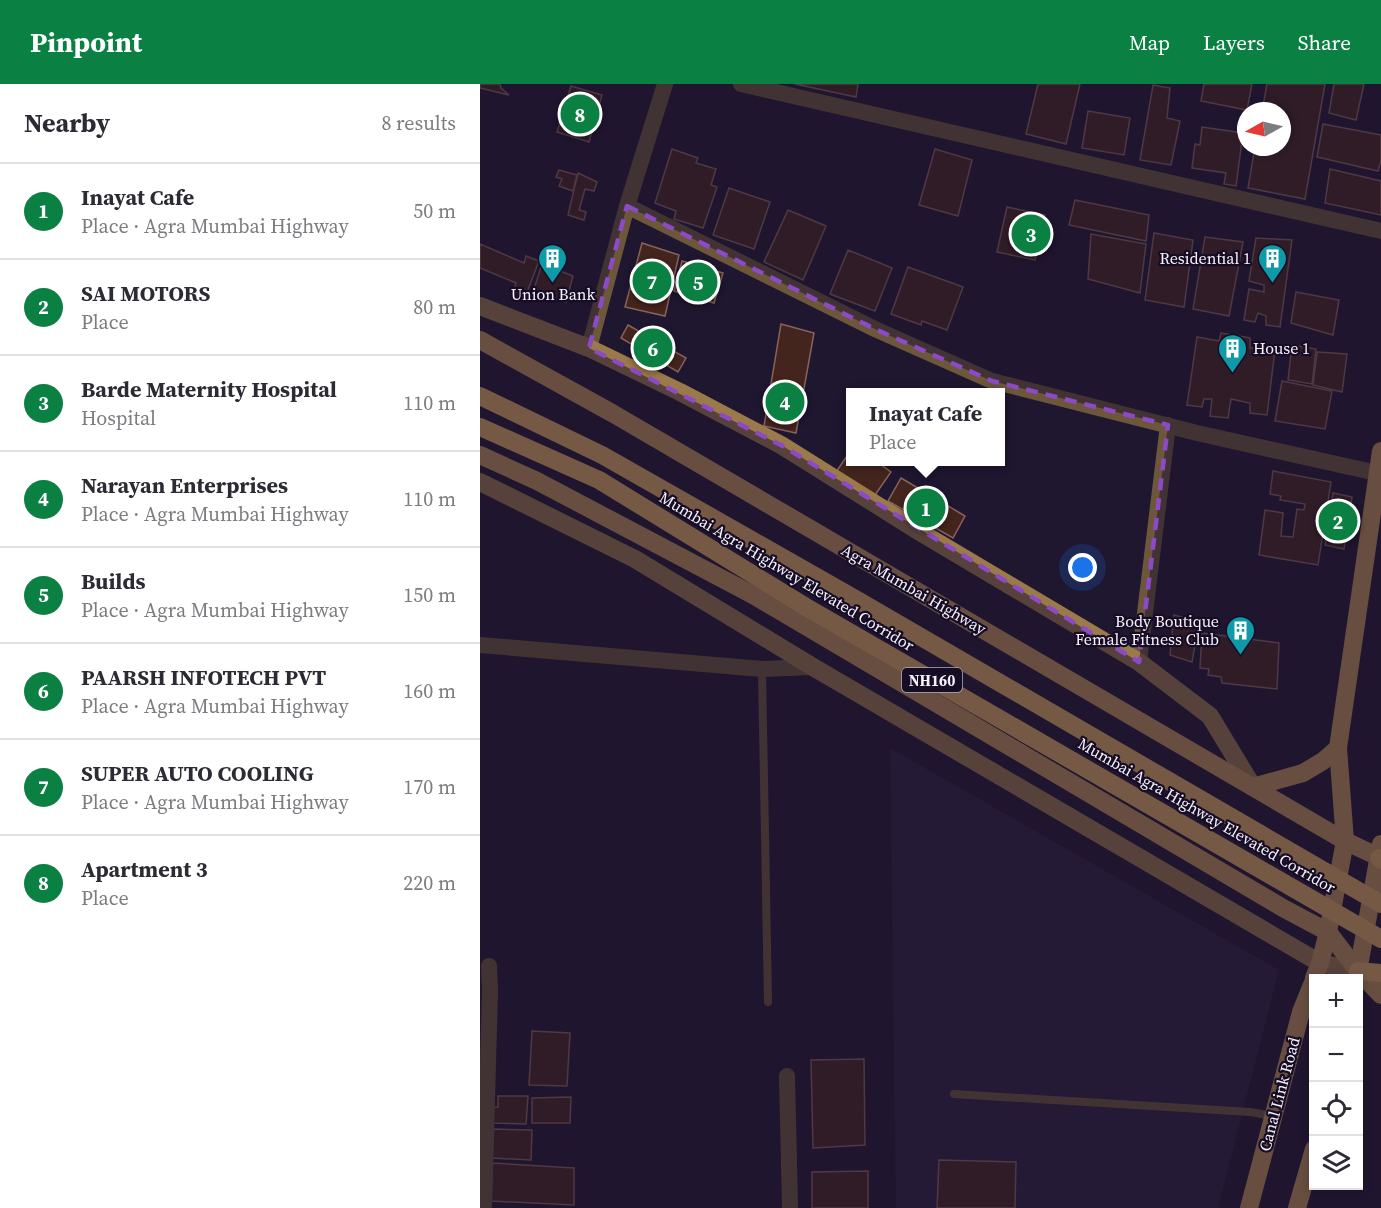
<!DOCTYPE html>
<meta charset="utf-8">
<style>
:root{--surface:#fff;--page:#f7f7f7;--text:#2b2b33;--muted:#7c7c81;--line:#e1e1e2;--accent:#0b8043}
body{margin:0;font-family:"Source Serif 4",serif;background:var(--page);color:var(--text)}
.controls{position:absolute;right:18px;bottom:18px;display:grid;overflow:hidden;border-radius:0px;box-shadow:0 3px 9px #0003}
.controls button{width:54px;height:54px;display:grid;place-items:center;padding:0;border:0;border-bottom:2px solid var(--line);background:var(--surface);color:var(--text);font:30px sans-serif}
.compass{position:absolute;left:757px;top:18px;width:54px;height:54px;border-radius:50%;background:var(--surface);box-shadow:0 3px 9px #0003;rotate:262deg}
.you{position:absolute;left:603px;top:484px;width:21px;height:21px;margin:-15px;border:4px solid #fff;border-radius:50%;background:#1a73e8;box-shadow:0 0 0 9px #1a73e833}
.badge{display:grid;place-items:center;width:39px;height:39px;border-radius:50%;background:var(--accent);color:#fff;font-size:20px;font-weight:700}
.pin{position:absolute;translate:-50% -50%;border:3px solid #fff;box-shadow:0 2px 6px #0006}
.popup{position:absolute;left:366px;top:304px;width:159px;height:78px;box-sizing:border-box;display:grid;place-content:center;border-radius:0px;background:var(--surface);filter:drop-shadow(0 2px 4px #0005);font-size:20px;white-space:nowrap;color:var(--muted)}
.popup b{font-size:22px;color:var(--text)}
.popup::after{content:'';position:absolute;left:50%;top:100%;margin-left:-12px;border:12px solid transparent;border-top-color:var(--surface)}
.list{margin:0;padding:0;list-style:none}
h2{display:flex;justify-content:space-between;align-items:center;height:78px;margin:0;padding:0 24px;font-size:26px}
h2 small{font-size:20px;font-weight:400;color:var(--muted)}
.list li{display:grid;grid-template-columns:39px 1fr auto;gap:18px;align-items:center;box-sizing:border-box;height:96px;padding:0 24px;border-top:2px solid var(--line)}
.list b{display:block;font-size:22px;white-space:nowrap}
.list p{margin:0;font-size:20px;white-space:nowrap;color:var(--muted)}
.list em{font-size:20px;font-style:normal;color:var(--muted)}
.icon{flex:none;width:33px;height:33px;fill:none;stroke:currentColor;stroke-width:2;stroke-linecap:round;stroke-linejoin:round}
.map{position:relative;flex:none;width:901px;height:1124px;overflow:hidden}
header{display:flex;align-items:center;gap:36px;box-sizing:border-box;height:84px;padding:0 30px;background:var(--accent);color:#fff}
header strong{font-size:28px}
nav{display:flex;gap:33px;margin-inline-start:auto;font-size:21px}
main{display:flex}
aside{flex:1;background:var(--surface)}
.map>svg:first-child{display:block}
</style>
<header>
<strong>Pinpoint</strong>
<nav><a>Map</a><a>Layers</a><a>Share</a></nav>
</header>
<main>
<aside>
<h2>Nearby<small>8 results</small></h2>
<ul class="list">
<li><span class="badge">1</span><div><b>Inayat Cafe</b><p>Place · Agra Mumbai Highway</p></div><em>50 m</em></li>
<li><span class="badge">2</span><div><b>SAI MOTORS</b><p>Place</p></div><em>80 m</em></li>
<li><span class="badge">3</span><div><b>Barde Maternity Hospital</b><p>Hospital</p></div><em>110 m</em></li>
<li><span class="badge">4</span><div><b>Narayan Enterprises</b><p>Place · Agra Mumbai Highway</p></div><em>110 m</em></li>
<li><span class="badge">5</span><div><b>Builds</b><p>Place · Agra Mumbai Highway</p></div><em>150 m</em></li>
<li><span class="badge">6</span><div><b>PAARSH INFOTECH PVT</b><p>Place · Agra Mumbai Highway</p></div><em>160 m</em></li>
<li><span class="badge">7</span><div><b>SUPER AUTO COOLING</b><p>Place · Agra Mumbai Highway</p></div><em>170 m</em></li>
<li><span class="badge">8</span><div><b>Apartment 3</b><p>Place</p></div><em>220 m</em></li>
</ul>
</aside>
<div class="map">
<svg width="901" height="1124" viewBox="0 0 901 1124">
<rect width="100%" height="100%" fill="#1f1630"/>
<path fill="#2a1f3e" d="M 410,664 L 799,886 L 738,1124 L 416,1124 Z"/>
<g fill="#44251e" stroke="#87635b" stroke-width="1.5">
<path d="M 0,0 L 20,0 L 21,4 L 29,11 L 0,4 Z"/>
<path d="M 315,0 L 378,0 L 376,13 Z"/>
<path d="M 558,0 L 600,0 L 586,60 L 546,50 Z"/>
<path d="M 724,0 L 772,0 L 767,26 L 721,17 Z"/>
<path d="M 787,0 L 845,0 L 825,115 L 768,104 L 775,63 L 802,63 L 802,27 L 782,27 Z"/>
<path d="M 854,0 L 884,0 L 876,36 L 849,29 Z"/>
<path d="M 673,1 L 690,4 L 687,34 L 700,37 L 691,81 L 660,76 Z"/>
<path d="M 91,2 L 122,11 L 109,58 L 77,48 Z"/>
<path d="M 608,27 L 650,34 L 644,71 L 602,64 Z"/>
<path d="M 843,40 L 901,51 L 901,77 L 898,87 L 837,73 Z"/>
<path d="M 722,43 L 763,49 L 756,102 L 744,100 L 746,89 L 712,84 L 715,60 L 720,61 Z"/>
<path d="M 192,65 L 218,74 L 216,79 L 236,85 L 231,101 L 237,103 L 223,144 L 194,135 L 196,127 L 175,119 Z"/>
<path d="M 455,65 L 492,76 L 478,132 L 439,121 Z"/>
<path d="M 850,85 L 901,97 L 901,131 L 845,119 Z"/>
<path d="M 79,86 L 97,91 L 93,107 L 79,102 L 82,95 L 76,93 Z"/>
<path d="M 98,89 L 117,98 L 114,107 L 105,105 L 99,126 L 106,128 L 104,136 L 88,131 Z"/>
<path d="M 249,104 L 290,118 L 274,165 L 233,151 Z"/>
<path d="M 595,116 L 669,131 L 666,157 L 589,141 Z"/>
<path d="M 527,123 L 565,131 L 555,176 L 517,168 Z"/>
<path d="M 308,126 L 346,142 L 323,196 L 284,178 Z"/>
<path d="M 674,149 L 713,156 L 704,223 L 665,216 Z"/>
<path d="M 611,150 L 666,160 L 660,209 L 608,195 Z"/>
<path d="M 725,153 L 763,158 L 749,232 L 713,225 Z"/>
<path d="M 776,154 L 812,156 L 800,243 L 786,241 L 786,232 L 778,229 L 775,238 L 764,236 L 769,205 L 784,208 L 784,201 L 769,197 Z"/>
<path d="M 162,159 L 199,171 L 185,232 L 145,223 Z"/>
<path d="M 0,160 L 44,179 L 46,172 L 59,177 L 46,211 L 34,207 L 36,199 L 0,184 Z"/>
<path d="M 368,166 L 412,184 L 395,227 L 350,210 Z"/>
<path d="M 202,177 L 243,189 L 234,219 L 194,207 Z"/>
<path d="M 62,180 L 93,192 L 86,218 L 53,208 Z"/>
<path d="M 428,183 L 483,203 L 467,246 L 442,237 L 441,241 L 411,230 Z"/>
<path d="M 816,208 L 859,216 L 853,251 L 811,239 Z"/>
<path d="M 301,240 L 334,249 L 316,349 L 284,342 Z"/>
<path d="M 148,241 L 206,274 L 198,288 L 141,254 Z"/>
<path d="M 741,249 L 770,254 L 770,264 L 795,266 L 787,331 L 770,329 L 770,319 L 751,315 L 748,334 L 730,332 L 732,315 L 724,315 L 722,323 L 707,321 L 717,253 L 739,257 Z"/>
<path d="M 812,261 L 836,265 L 832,300 L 808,296 Z"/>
<path d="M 837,268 L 867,270 L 862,308 L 833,301 Z"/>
<path d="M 802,297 L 852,307 L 845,345 L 795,337 Z"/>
<path d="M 371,366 L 371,378 L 397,378 L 411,388 L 393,414 L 356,388 Z"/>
<path d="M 793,387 L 851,398 L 838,481 L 779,471 L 785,426 L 803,429 L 801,452 L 813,453 L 817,425 L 824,426 L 825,420 L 800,416 L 801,412 L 790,410 Z"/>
<path d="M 421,394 L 485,432 L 473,454 L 408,417 Z"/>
<path d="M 853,409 L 872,413 L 864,465 L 845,461 Z"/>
<path d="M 694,531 L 719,538 L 712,578 L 690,571 Z"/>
<path d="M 722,549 L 799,559 L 797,605 L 742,599 L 741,593 L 728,591 L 729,585 L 720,584 Z"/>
<path d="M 52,947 L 90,949 L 87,1002 L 49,1001 Z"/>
<path d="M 384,975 L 385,1061 L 333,1064 L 331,976 Z"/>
<path d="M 18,1012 L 48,1012 L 46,1040 L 11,1039 L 11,1024 L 18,1023 Z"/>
<path d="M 91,1013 L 90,1039 L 52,1039 L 52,1014 Z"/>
<path d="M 13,1045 L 52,1046 L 51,1076 L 11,1074 Z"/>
<path d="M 459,1076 L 536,1078 L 535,1124 L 457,1124 Z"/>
<path d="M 12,1079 L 94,1084 L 94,1121 L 11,1117 Z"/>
<path d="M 388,1087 L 388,1124 L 332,1124 L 332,1088 Z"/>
</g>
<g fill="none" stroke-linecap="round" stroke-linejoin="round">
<g stroke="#6c573b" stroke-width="8">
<path d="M 282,585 L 288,918"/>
<path d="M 474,1010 L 770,1028 L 793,1032"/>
</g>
<g stroke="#6c573b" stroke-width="16">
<path d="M 261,0 L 901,147"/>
<path d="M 147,122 L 397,246 L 512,297 L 717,349 L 901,390"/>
<path d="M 109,264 L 147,122 L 185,0"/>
<path d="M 0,561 L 282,585 L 333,583"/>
<path d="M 659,578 L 688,341"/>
<path d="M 307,992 L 310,1124"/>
<path d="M 4,1124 L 10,907 L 9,882"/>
</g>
<g stroke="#9a794a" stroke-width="18">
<path d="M 0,222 L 109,264 L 200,308 L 301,361 L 440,448 L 659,578 L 730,632 L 773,703"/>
<path d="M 0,398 L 155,475 L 333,583 L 840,879 L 878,887"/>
</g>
<g stroke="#be9255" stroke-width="18">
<path d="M 0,256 L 132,329 L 865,757 L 901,774"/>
<path d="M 0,371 L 57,397 L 273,511 L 803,824 L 848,848 L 878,887 L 901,911"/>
<path d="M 773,703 L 823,689 L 843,677 L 858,664 L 901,367"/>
<path d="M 877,893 L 901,760"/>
<path d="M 834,894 L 840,879 L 848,848 L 865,757 L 858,664"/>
<path d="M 769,1124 L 821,928 L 834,896"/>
<path d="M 817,1124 L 834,1065"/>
</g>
<g stroke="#deaa5e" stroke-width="18">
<path d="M 0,312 L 122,371 L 379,517 L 901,820"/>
<path d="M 0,343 L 119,396 L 326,523 L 901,855"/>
<path d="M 899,774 L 901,776"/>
<path d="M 878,887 L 901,889"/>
</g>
</g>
<path d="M0 0H901V1124H0ZM 147,122 L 397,246 L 512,297 L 688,341 L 659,578 L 301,361 L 109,264 Z" fill="#1f1630" fill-opacity=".55" fill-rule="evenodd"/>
<path fill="none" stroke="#8d4ac8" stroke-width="4.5" stroke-dasharray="12 8" stroke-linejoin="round" d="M 147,122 L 397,246 L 512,297 L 688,341 L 659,578 L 301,361 L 109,264 Z"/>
<defs>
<symbol id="building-pin" viewBox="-11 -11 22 30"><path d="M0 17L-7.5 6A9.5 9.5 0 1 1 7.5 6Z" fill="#0f9aa8" stroke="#160d25"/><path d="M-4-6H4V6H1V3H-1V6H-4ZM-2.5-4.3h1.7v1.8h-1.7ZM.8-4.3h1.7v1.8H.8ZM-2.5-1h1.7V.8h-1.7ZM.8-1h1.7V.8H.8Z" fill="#fff"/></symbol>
</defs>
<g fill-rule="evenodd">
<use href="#building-pin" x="56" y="158" width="33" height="45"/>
<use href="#building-pin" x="776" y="158" width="33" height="45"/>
<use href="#building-pin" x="736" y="248" width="33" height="45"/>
<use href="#building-pin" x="744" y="530" width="33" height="45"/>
</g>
<g text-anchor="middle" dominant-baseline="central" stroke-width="4.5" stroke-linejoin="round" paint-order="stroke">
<rect fill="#160d25" stroke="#b2adbc" stroke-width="1.5" x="422" y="584" width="60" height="24" rx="4.5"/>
<g font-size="15" font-weight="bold" fill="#f5f2fd">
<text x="452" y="596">NH160</text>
</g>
<g font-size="16" fill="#f5f2fd" stroke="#160d25" text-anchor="end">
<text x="771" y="174">Residential 1</text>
<text x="73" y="210" text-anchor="middle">Union Bank</text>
<text x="773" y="264" text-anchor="start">House 1</text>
<text x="739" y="537">Body Boutique<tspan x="739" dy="18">Female Fitness Club</tspan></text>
</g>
<g font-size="16" fill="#f5f2fd" stroke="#160d25">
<text transform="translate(307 487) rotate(31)">Mumbai Agra Highway Elevated Corridor</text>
<text transform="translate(434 505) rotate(30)">Agra Mumbai Highway</text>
<text transform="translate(727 731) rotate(30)">Mumbai Agra Highway Elevated Corridor</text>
<text transform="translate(799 1010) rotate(-75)">Canal Link Road</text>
</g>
</g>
</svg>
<div class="controls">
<button>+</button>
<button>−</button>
<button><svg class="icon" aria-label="locate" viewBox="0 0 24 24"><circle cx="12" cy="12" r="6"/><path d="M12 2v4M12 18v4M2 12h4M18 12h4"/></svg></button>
<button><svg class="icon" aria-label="layers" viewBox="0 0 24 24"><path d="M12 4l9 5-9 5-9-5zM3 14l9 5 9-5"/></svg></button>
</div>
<svg class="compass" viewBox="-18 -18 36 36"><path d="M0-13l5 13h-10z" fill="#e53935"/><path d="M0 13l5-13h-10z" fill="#7c7c81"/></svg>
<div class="you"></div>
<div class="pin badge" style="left:446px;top:424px">1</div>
<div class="popup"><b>Inayat Cafe</b>Place</div>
<div class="pin badge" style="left:858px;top:437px">2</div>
<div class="pin badge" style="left:551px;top:150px">3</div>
<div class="pin badge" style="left:305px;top:318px">4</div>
<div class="pin badge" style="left:218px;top:198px">5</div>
<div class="pin badge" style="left:173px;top:264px">6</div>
<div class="pin badge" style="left:172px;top:197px">7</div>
<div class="pin badge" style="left:100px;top:30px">8</div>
</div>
</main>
